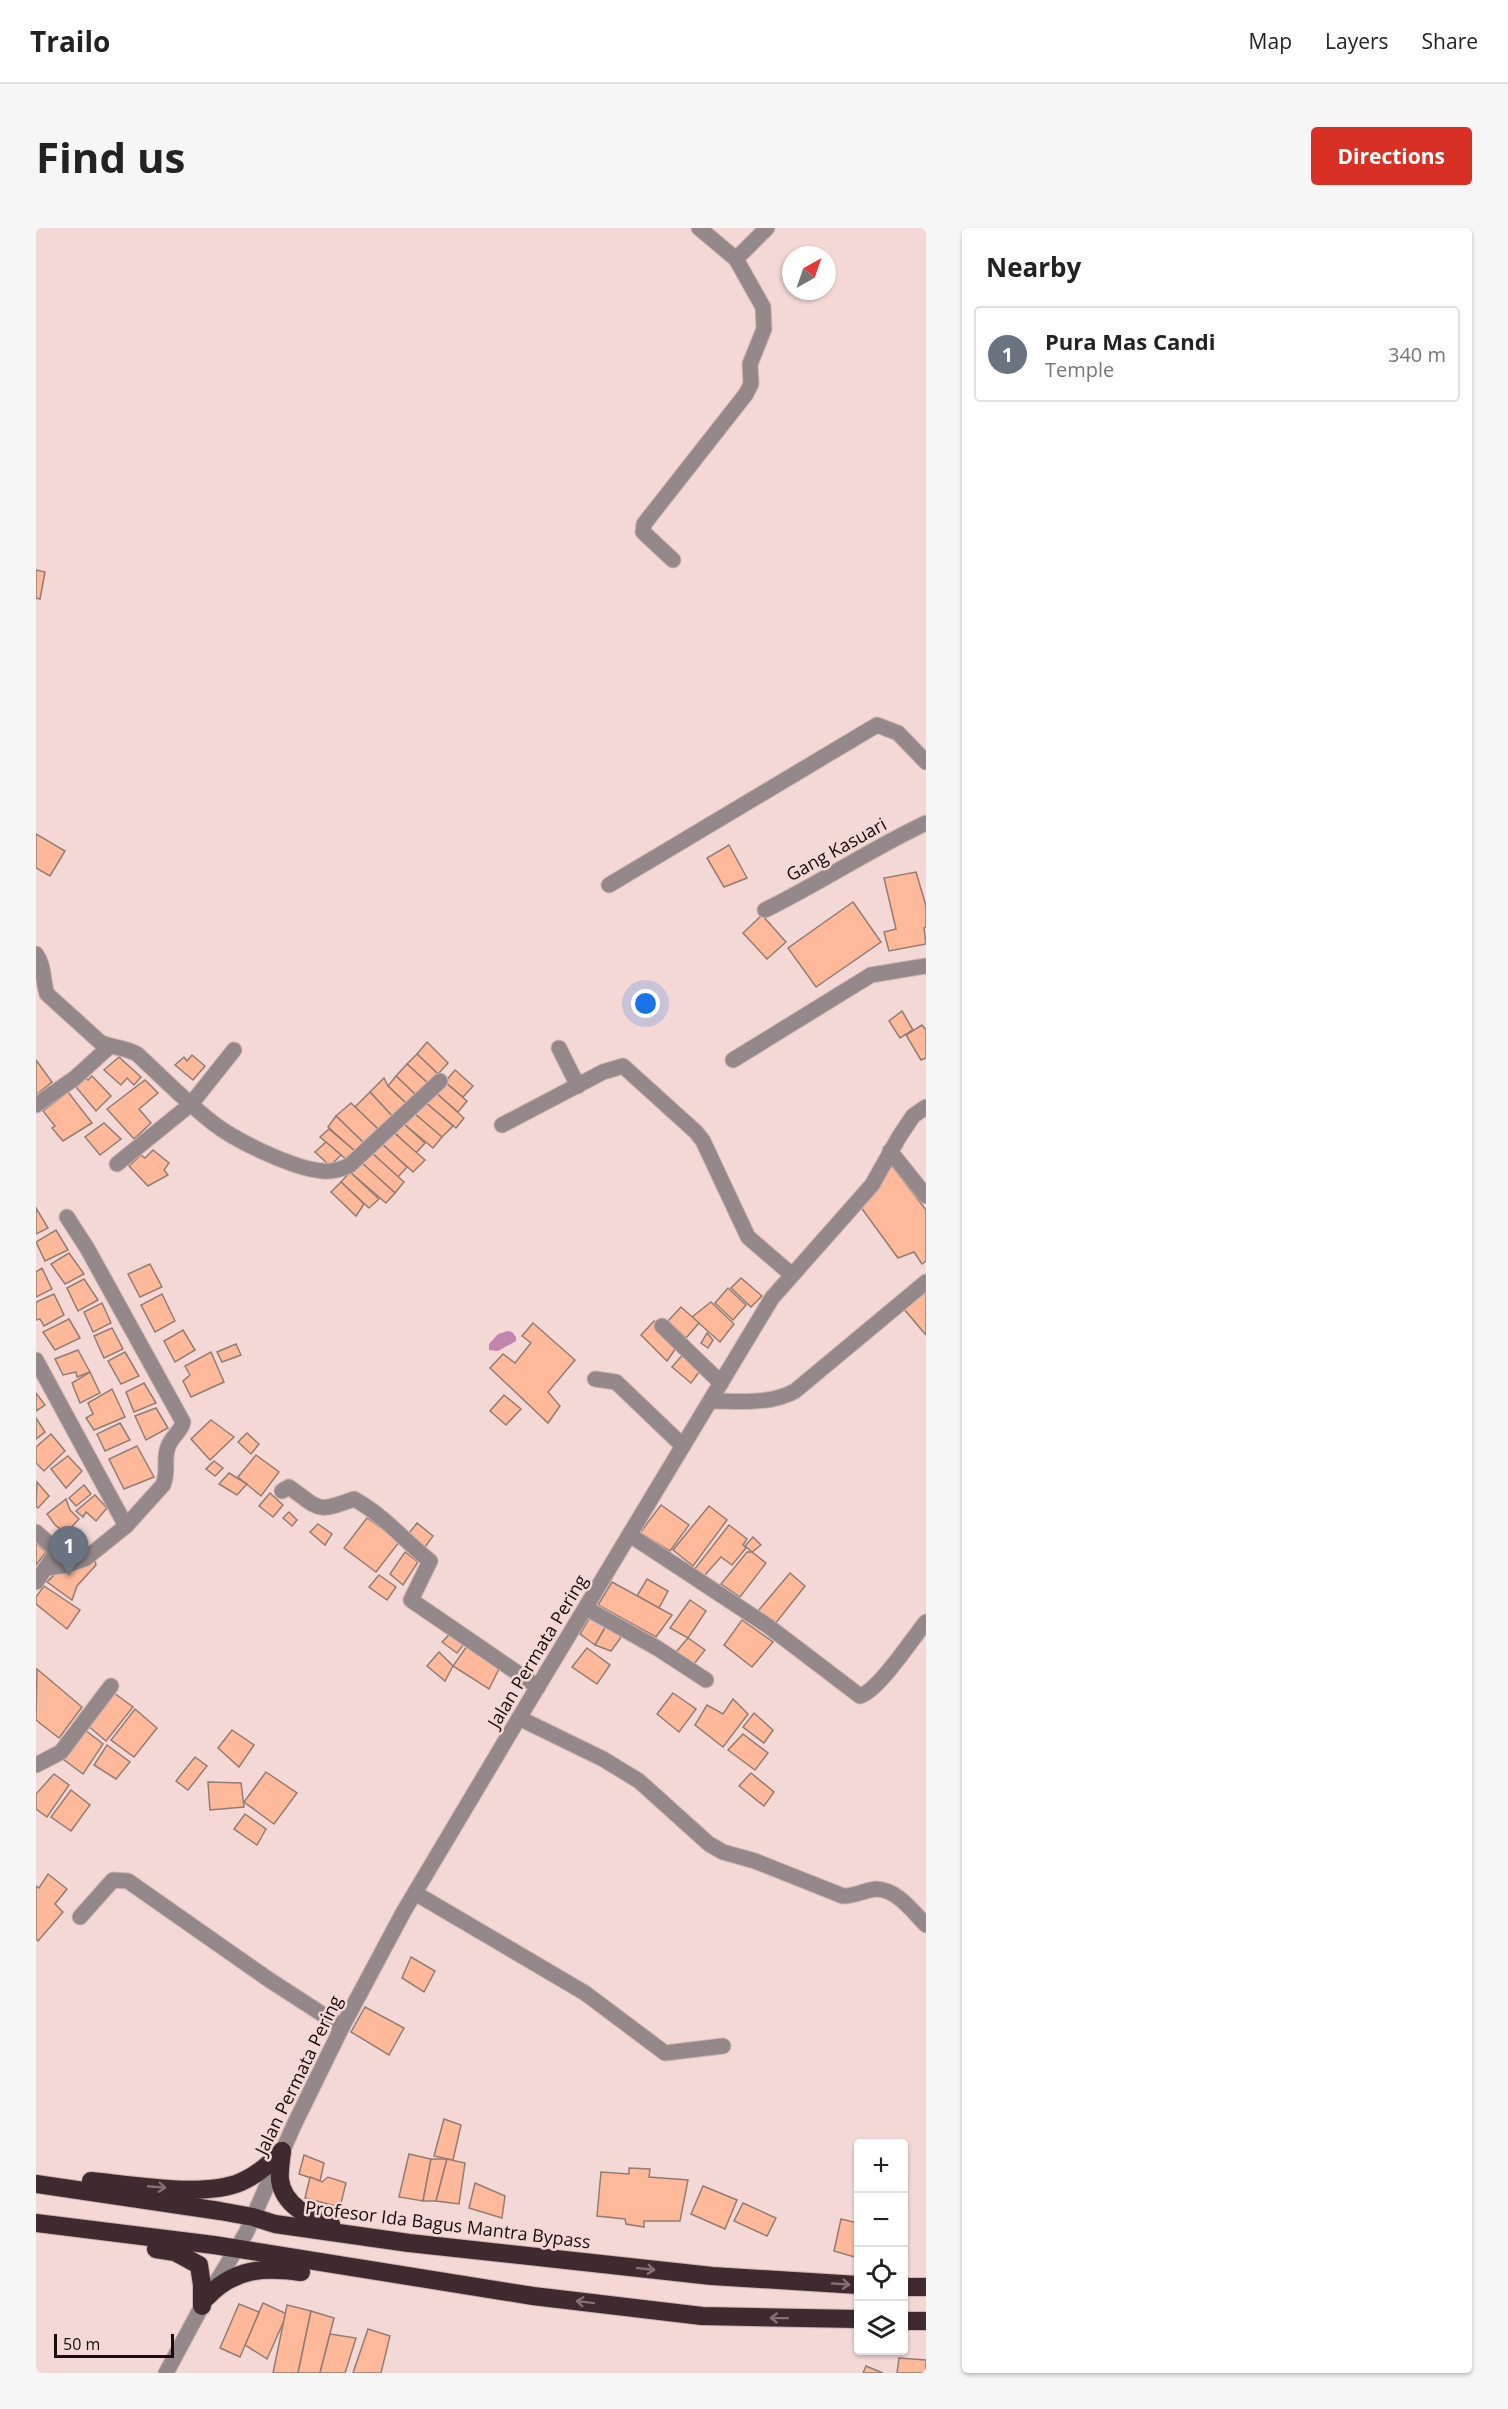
<!DOCTYPE html>
<meta charset="utf-8">
<style>
:root{--surface:#fff;--page:#f6f6f6;--text:#222;--muted:#767676;--line:#e0e0e0;--accent:#d93025}
body{margin:0;font-family:"Open Sans",sans-serif;background:var(--page);color:var(--text)}
.controls{position:absolute;right:18px;bottom:18px;display:grid;overflow:hidden;border-radius:6px;box-shadow:0 2px 4px #0004}
.controls button{width:54px;height:54px;display:grid;place-items:center;padding:0;border:0;border-bottom:2px solid var(--line);background:var(--surface);color:var(--text);font:30px sans-serif}
.compass{position:absolute;left:746px;top:18px;width:54px;height:54px;border-radius:50%;background:var(--surface);box-shadow:0 2px 4px #0004;rotate:40deg}
.scale{position:absolute;left:18px;bottom:15px;width:120px;box-sizing:border-box;padding-left:6px;border:3px solid #160d0c;border-top:0;font-size:16px;line-height:21px;white-space:nowrap;color:#160d0c;-webkit-text-stroke:4px #f4d8d5;paint-order:stroke}
.you{position:absolute;left:610px;top:776px;width:21px;height:21px;margin:-15px;border:4px solid #fff;border-radius:50%;background:#1a73e8;box-shadow:0 0 0 9px #1a73e833}
.badge{display:grid;place-items:center;width:39px;height:39px;border-radius:50%;background:var(--accent);color:#fff;font-size:20px;font-weight:700}
.pin{position:absolute;translate:-50% -50px;filter:drop-shadow(0 2px 3px #0008)}
.pin::after{content:'';position:absolute;top:32px;width:21px;height:18px;background:inherit;clip-path:polygon(0 0,100% 0,50% 100%)}
.list{margin:0;padding:0;list-style:none}
h2{display:flex;justify-content:space-between;align-items:center;height:78px;margin:0;padding:0 24px;font-size:26px}
h2 small{font-size:20px;font-weight:400;color:var(--muted)}
.list li{display:grid;grid-template-columns:39px 1fr auto;gap:18px;align-items:center;box-sizing:border-box;height:96px;margin:0 12px 12px;padding:0 12px;border:2px solid var(--line);border-radius:6px}
.list b{display:block;font-size:22px;white-space:nowrap}
.list p{margin:0;font-size:20px;white-space:nowrap;color:var(--muted)}
.list em{font-size:20px;font-style:normal;color:var(--muted)}
.icon{flex:none;width:33px;height:33px;fill:none;stroke:currentColor;stroke-width:2;stroke-linecap:round;stroke-linejoin:round}
.map{position:relative;flex:none;width:890px;height:2145px;overflow:hidden;border-radius:6px}
header{display:flex;align-items:center;gap:36px;box-sizing:border-box;height:84px;padding:0 30px;background:var(--surface);border-bottom:2px solid var(--line)}
header strong{font-size:28px}
nav{display:flex;gap:33px;margin-inline-start:auto;font-size:21px}
.intro{display:flex;align-items:center;justify-content:space-between;box-sizing:border-box;height:144px;padding:0 36px}
h1{margin:0;font-size:42px}
.button{padding:15px 27px;border-radius:6px;background:var(--accent);color:#fff;font-size:21px;font-weight:700}
main{display:flex;gap:36px;padding:0 36px}
aside{flex:1;background:var(--surface);border-radius:6px;box-shadow:0 2px 4px #0004}
.map>svg:first-child{display:block}
</style>
<header>
<strong>Trailo</strong>
<nav><a>Map</a><a>Layers</a><a>Share</a></nav>
</header>
<div class="intro"><h1>Find us</h1><a class="button">Directions</a></div>
<main>
<div class="map">
<svg width="890" height="2145" viewBox="0 0 890 2145">
<rect width="100%" height="100%" fill="#f4d8d5"/>
<path fill="#c285ac" d="M 472,1103 L 476,1104 L 480,1109 L 480,1113 L 462,1123 L 453,1122 L 453,1116 L 462,1106 Z"/>
<g fill="#feb99b" stroke="#937c72" stroke-width="1.5">
<path d="M 0,342 L 9,344 L 4,371 L 0,370 Z"/>
<path d="M 0,606 L 29,623 L 14,648 L 0,640 Z"/>
<path d="M 693,617 L 711,650 L 688,659 L 671,630 Z"/>
<path d="M 880,644 L 890,678 L 890,699 L 888,700 L 890,716 L 853,723 L 848,704 L 860,701 L 848,650 Z"/>
<path d="M 817,674 L 845,714 L 780,759 L 752,720 Z"/>
<path d="M 726,687 L 750,714 L 731,731 L 707,705 Z"/>
<path d="M 866,783 L 877,802 L 864,810 L 853,793 Z"/>
<path d="M 886,797 L 890,802 L 890,830 L 885,832 L 870,807 Z"/>
<path d="M 391,814 L 412,835 L 402,846 L 381,826 Z"/>
<path d="M 381,826 L 402,846 L 394,857 L 371,836 Z"/>
<path d="M 156,827 L 169,838 L 157,852 L 139,837 L 148,829 L 151,833 Z"/>
<path d="M 83,829 L 105,849 L 98,857 L 91,850 L 85,857 L 68,842 Z"/>
<path d="M 0,832 L 16,854 L 0,867 Z"/>
<path d="M 371,836 L 394,857 L 381,868 L 360,848 Z"/>
<path d="M 419,842 L 437,858 L 427,869 L 409,854 Z"/>
<path d="M 56,848 L 75,868 L 60,883 L 40,859 L 49,850 L 52,852 Z"/>
<path d="M 360,848 L 381,868 L 373,878 L 352,858 Z"/>
<path d="M 348,850 L 352,858 L 373,878 L 358,890 L 334,864 Z"/>
<path d="M 109,852 L 122,865 L 103,881 L 115,895 L 98,911 L 71,881 Z"/>
<path d="M 409,854 L 431,873 L 422,884 L 399,864 Z"/>
<path d="M 32,864 L 56,895 L 27,913 L 16,900 L 19,898 L 7,883 Z"/>
<path d="M 334,864 L 358,890 L 344,903 L 319,879 Z"/>
<path d="M 399,864 L 428,890 L 420,900 L 389,874 Z"/>
<path d="M 389,874 L 417,898 L 406,909 L 378,885 Z"/>
<path d="M 315,875 L 344,903 L 329,916 L 300,888 Z"/>
<path d="M 378,885 L 406,909 L 397,920 L 368,896 Z"/>
<path d="M 300,888 L 329,916 L 320,924 L 292,899 Z"/>
<path d="M 68,895 L 85,911 L 64,927 L 49,909 Z"/>
<path d="M 368,896 L 389,915 L 380,925 L 359,905 Z"/>
<path d="M 293,901 L 320,924 L 312,933 L 284,909 Z"/>
<path d="M 356,903 L 389,932 L 377,944 L 345,915 Z"/>
<path d="M 290,914 L 305,927 L 294,938 L 279,924 Z"/>
<path d="M 345,915 L 371,939 L 362,949 L 336,925 Z"/>
<path d="M 117,922 L 133,935 L 128,942 L 132,947 L 112,958 L 93,938 L 105,927 L 109,930 Z"/>
<path d="M 336,925 L 368,954 L 359,965 L 326,935 Z"/>
<path d="M 326,935 L 359,965 L 350,975 L 315,945 Z"/>
<path d="M 857,939 L 890,982 L 890,1033 L 886,1036 L 878,1024 L 862,1030 L 821,974 L 844,942 Z"/>
<path d="M 314,944 L 343,971 L 333,980 L 305,954 Z"/>
<path d="M 305,954 L 328,976 L 320,988 L 295,964 Z"/>
<path d="M 0,980 L 12,1000 L 0,1006 Z"/>
<path d="M 20,1002 L 32,1022 L 9,1033 L 0,1014 Z"/>
<path d="M 33,1025 L 48,1046 L 29,1056 L 15,1036 Z"/>
<path d="M 114,1036 L 126,1059 L 104,1069 L 92,1046 Z"/>
<path d="M 6,1040 L 16,1061 L 0,1069 L 0,1044 Z"/>
<path d="M 705,1050 L 726,1068 L 715,1079 L 695,1060 Z"/>
<path d="M 48,1051 L 62,1072 L 42,1083 L 31,1060 Z"/>
<path d="M 692,1060 L 710,1077 L 697,1092 L 679,1075 Z"/>
<path d="M 890,1061 L 890,1107 L 867,1080 Z"/>
<path d="M 18,1066 L 28,1087 L 8,1098 L 4,1091 L 0,1092 L 0,1074 Z"/>
<path d="M 126,1066 L 139,1093 L 119,1104 L 105,1077 Z"/>
<path d="M 675,1074 L 698,1096 L 684,1114 L 656,1089 Z"/>
<path d="M 66,1075 L 75,1095 L 57,1104 L 48,1084 Z"/>
<path d="M 645,1079 L 663,1095 L 650,1110 L 632,1093 Z"/>
<path d="M 33,1091 L 44,1110 L 19,1122 L 7,1104 Z"/>
<path d="M 618,1093 L 642,1117 L 631,1133 L 605,1107 Z"/>
<path d="M 497,1095 L 539,1132 L 512,1164 L 524,1178 L 512,1195 L 454,1140 L 467,1126 L 479,1135 L 495,1115 L 486,1108 Z"/>
<path d="M 76,1100 L 87,1121 L 68,1130 L 58,1108 Z"/>
<path d="M 147,1102 L 159,1122 L 139,1134 L 128,1113 Z"/>
<path d="M 671,1105 L 677,1112 L 672,1120 L 665,1115 Z"/>
<path d="M 200,1116 L 205,1127 L 186,1134 L 181,1124 Z"/>
<path d="M 42,1122 L 54,1144 L 41,1149 L 40,1144 L 27,1147 L 19,1131 Z"/>
<path d="M 89,1124 L 103,1148 L 85,1156 L 72,1133 Z"/>
<path d="M 175,1124 L 188,1154 L 155,1169 L 147,1153 L 154,1147 L 149,1138 Z"/>
<path d="M 649,1124 L 666,1140 L 655,1155 L 636,1139 Z"/>
<path d="M 54,1144 L 64,1165 L 44,1175 L 36,1155 Z"/>
<path d="M 108,1155 L 120,1175 L 98,1184 L 90,1164 Z"/>
<path d="M 76,1161 L 89,1189 L 58,1202 L 50,1190 L 57,1186 L 52,1175 Z"/>
<path d="M 0,1165 L 9,1177 L 0,1183 Z"/>
<path d="M 468,1167 L 485,1181 L 470,1197 L 454,1183 Z"/>
<path d="M 120,1180 L 132,1200 L 110,1212 L 99,1188 Z"/>
<path d="M 0,1190 L 9,1204 L 0,1211 Z"/>
<path d="M 175,1192 L 198,1209 L 174,1232 L 155,1211 Z"/>
<path d="M 84,1195 L 94,1212 L 69,1223 L 61,1206 Z"/>
<path d="M 211,1205 L 223,1216 L 215,1226 L 202,1214 Z"/>
<path d="M 15,1206 L 29,1223 L 8,1243 L 0,1235 L 0,1219 Z"/>
<path d="M 101,1218 L 118,1249 L 88,1261 L 73,1231 Z"/>
<path d="M 220,1227 L 243,1244 L 225,1268 L 202,1249 Z"/>
<path d="M 32,1228 L 46,1243 L 30,1260 L 15,1241 Z"/>
<path d="M 178,1233 L 187,1240 L 179,1248 L 170,1241 Z"/>
<path d="M 193,1245 L 211,1256 L 201,1267 L 183,1256 Z"/>
<path d="M 1,1254 L 13,1268 L 2,1280 L 0,1278 Z"/>
<path d="M 48,1257 L 55,1266 L 40,1278 L 33,1270 Z"/>
<path d="M 234,1265 L 247,1277 L 237,1289 L 223,1278 Z"/>
<path d="M 59,1267 L 71,1280 L 60,1293 L 50,1284 L 47,1289 L 40,1283 Z"/>
<path d="M 30,1271 L 34,1282 L 43,1291 L 30,1305 L 19,1297 L 11,1286 Z"/>
<path d="M 625,1277 L 653,1297 L 634,1323 L 604,1305 Z"/>
<path d="M 673,1278 L 691,1292 L 657,1338 L 637,1322 Z"/>
<path d="M 253,1284 L 261,1292 L 256,1298 L 247,1290 Z"/>
<path d="M 331,1290 L 364,1313 L 340,1344 L 308,1320 Z"/>
<path d="M 381,1295 L 397,1308 L 387,1322 L 370,1309 Z"/>
<path d="M 282,1296 L 296,1306 L 289,1317 L 274,1304 Z"/>
<path d="M 693,1297 L 711,1311 L 707,1317 L 710,1320 L 696,1337 L 685,1329 L 668,1348 L 658,1342 Z"/>
<path d="M 717,1309 L 725,1317 L 716,1324 L 709,1318 Z"/>
<path d="M 0,1315 L 10,1324 L 0,1337 Z"/>
<path d="M 369,1324 L 382,1334 L 367,1357 L 354,1346 Z"/>
<path d="M 711,1324 L 716,1324 L 730,1335 L 704,1369 L 685,1356 Z"/>
<path d="M 59,1332 L 60,1337 L 41,1358 L 36,1372 L 11,1354 L 22,1343 Z"/>
<path d="M 754,1345 L 769,1358 L 739,1396 L 722,1383 Z"/>
<path d="M 343,1347 L 360,1359 L 351,1372 L 333,1359 Z"/>
<path d="M 611,1351 L 632,1363 L 623,1380 L 601,1368 Z"/>
<path d="M 576,1354 L 636,1387 L 620,1409 L 562,1377 Z"/>
<path d="M 8,1358 L 44,1382 L 31,1401 L 0,1376 L 0,1369 Z"/>
<path d="M 654,1372 L 670,1383 L 652,1410 L 634,1400 Z"/>
<path d="M 554,1389 L 570,1398 L 559,1417 L 544,1406 Z"/>
<path d="M 706,1392 L 737,1414 L 716,1439 L 688,1417 Z"/>
<path d="M 570,1398 L 586,1408 L 575,1423 L 559,1417 Z"/>
<path d="M 414,1406 L 428,1416 L 421,1425 L 406,1414 Z"/>
<path d="M 652,1410 L 669,1422 L 658,1436 L 640,1424 Z"/>
<path d="M 431,1418 L 464,1439 L 453,1461 L 417,1438 Z"/>
<path d="M 551,1420 L 574,1437 L 561,1456 L 536,1439 Z"/>
<path d="M 403,1424 L 417,1438 L 409,1453 L 391,1438 Z"/>
<path d="M 1,1441 L 46,1479 L 23,1510 L 0,1492 Z"/>
<path d="M 78,1465 L 97,1479 L 70,1513 L 51,1497 Z"/>
<path d="M 637,1465 L 660,1481 L 643,1504 L 621,1486 Z"/>
<path d="M 697,1471 L 712,1486 L 687,1519 L 659,1497 L 671,1477 L 687,1486 Z"/>
<path d="M 99,1481 L 121,1500 L 98,1529 L 75,1512 Z"/>
<path d="M 718,1485 L 737,1502 L 728,1515 L 707,1499 Z"/>
<path d="M 49,1502 L 67,1516 L 47,1546 L 27,1531 Z"/>
<path d="M 196,1502 L 218,1517 L 203,1539 L 182,1520 Z"/>
<path d="M 707,1506 L 732,1525 L 719,1542 L 692,1522 Z"/>
<path d="M 71,1517 L 94,1534 L 80,1551 L 58,1537 Z"/>
<path d="M 159,1529 L 171,1538 L 152,1562 L 140,1553 Z"/>
<path d="M 230,1544 L 261,1565 L 238,1596 L 208,1574 Z"/>
<path d="M 715,1545 L 738,1564 L 728,1578 L 703,1558 Z"/>
<path d="M 18,1546 L 33,1557 L 11,1589 L 0,1581 L 0,1566 Z"/>
<path d="M 172,1554 L 205,1555 L 208,1579 L 174,1582 Z"/>
<path d="M 35,1562 L 54,1577 L 35,1603 L 15,1589 Z"/>
<path d="M 209,1586 L 230,1601 L 221,1617 L 198,1601 Z"/>
<path d="M 12,1646 L 31,1661 L 19,1676 L 27,1684 L 2,1713 L 0,1711 L 0,1658 L 3,1660 Z"/>
<path d="M 375,1729 L 399,1743 L 388,1764 L 366,1750 Z"/>
<path d="M 329,1779 L 368,1800 L 353,1827 L 315,1804 Z"/>
<path d="M 408,1891 L 425,1897 L 417,1932 L 398,1928 Z"/>
<path d="M 373,1926 L 395,1931 L 387,1973 L 363,1969 Z"/>
<path d="M 268,1927 L 288,1935 L 284,1953 L 263,1946 Z"/>
<path d="M 395,1931 L 411,1931 L 400,1973 L 387,1973 Z"/>
<path d="M 411,1931 L 429,1935 L 423,1976 L 400,1973 Z"/>
<path d="M 593,1940 L 614,1941 L 613,1949 L 652,1952 L 644,1993 L 608,1993 L 608,1999 L 590,1996 L 589,1991 L 561,1988 L 565,1944 L 593,1946 Z"/>
<path d="M 274,1949 L 286,1954 L 292,1949 L 310,1955 L 304,1979 L 269,1970 Z"/>
<path d="M 439,1955 L 469,1968 L 466,1990 L 433,1980 Z"/>
<path d="M 667,1958 L 701,1972 L 689,2001 L 655,1986 Z"/>
<path d="M 707,1975 L 740,1990 L 731,2008 L 698,1993 Z"/>
<path d="M 805,1991 L 822,1995 L 822,2030 L 798,2023 Z"/>
<path d="M 227,2075 L 251,2086 L 231,2131 L 209,2117 Z"/>
<path d="M 203,2076 L 223,2084 L 204,2129 L 184,2120 Z"/>
<path d="M 251,2077 L 275,2083 L 262,2145 L 237,2145 Z"/>
<path d="M 275,2083 L 298,2090 L 284,2145 L 262,2145 Z"/>
<path d="M 332,2101 L 354,2108 L 345,2145 L 317,2145 Z"/>
<path d="M 294,2106 L 320,2110 L 309,2145 L 284,2145 Z"/>
<path d="M 863,2130 L 890,2132 L 890,2145 L 861,2145 Z"/>
<path d="M 830,2138 L 847,2145 L 827,2145 Z"/>
</g>
<g fill="none" stroke-linecap="round" stroke-linejoin="round">
<defs>
<g id="minor">
<path d="M 700,31 L 731,0"/>
<path d="M 637,332 L 607,304 L 608,296 L 710,166 L 715,156 L 714,136 L 728,101 L 727,79 L 700,31 L 663,0"/>
<path d="M 573,657 L 841,497 L 862,505 L 890,534"/>
<path d="M 729,682 C 784,655 835,621 890,595"/>
<path d="M 0,726 C 9,739 6,751 11,766 L 64,814 C 76,820 89,819 101,826 C 126,849 150,874 177,895 C 200,913 258,941 287,943 C 296,944 306,941 314,937 L 404,853"/>
<path d="M 523,820 L 542,858"/>
<path d="M 697,832 L 835,747 L 890,738"/>
<path d="M 0,877 L 39,850 L 74,818"/>
<path d="M 466,897 L 567,844 L 587,838 L 660,904 L 667,913 L 712,1009 L 756,1047"/>
<path d="M 854,923 L 890,968"/>
<path d="M 81,936 L 155,876 L 198,822"/>
<path d="M 626,1098 L 685,1155"/>
<path d="M 0,1132 L 90,1298"/>
<path d="M 559,1151 L 580,1154 L 647,1218"/>
<path d="M 675,1173 C 703,1173 734,1177 759,1163 L 890,1054"/>
<path d="M 246,1263 L 253,1259 C 285,1282 280,1285 318,1271 C 346,1286 369,1313 394,1333 L 375,1372 L 502,1459"/>
<path d="M 0,1304 L 19,1321 L 17,1329 L 0,1354"/>
<path d="M 594,1307 L 732,1398 L 824,1468 C 843,1462 876,1411 890,1394"/>
<path d="M 11,1340 L 31,1337 L 49,1331 L 90,1298 L 127,1257 C 133,1243 127,1231 132,1219 C 135,1209 145,1204 147,1194 L 51,1020 L 31,989"/>
<path d="M 550,1380 L 621,1420 L 670,1452"/>
<path d="M 483,1490 L 567,1531 L 603,1553 L 673,1616 L 687,1624 L 719,1633 L 807,1668 C 819,1668 829,1662 840,1661 C 861,1661 877,1684 890,1697"/>
<path d="M 0,1537 L 25,1524 L 75,1458"/>
<path d="M 379,1665 L 549,1765 L 629,1825 L 687,1818"/>
<path d="M 44,1689 L 77,1652 L 92,1653 L 232,1751 L 306,1799"/>
<path d="M 130,2145 L 166,2078 L 210,2005 L 258,1897 L 306,1799 L 368,1683 L 483,1490 L 736,1070 L 836,957 L 863,909 L 877,888 L 890,879"/>
</g>
<g id="highway">
<path d="M 246,1923 C 245,1933 243,1943 244,1952 C 247,1976 273,1991 295,1996"/>
<path d="M 55,1953 C 96,1957 168,1970 205,1954 C 221,1947 234,1936 246,1923"/>
<path d="M 0,1956 L 184,1983 L 217,1989 L 239,1996 L 373,2015 L 676,2048 L 822,2057"/>
<path d="M 0,1995 L 178,2017 L 497,2068 L 666,2088 L 822,2091"/>
<path d="M 120,2021 L 139,2024 L 163,2037 L 166,2057 L 166,2078"/>
<path d="M 868,2059 L 890,2059"/>
<path d="M 171,2069 C 198,2040 229,2039 265,2044"/>
<path d="M 868,2093 L 890,2093"/>
</g>
</defs>
<use href="#minor" stroke="#ccb3b1" stroke-width="17"/>
<use href="#highway" stroke="#ccb3b1" stroke-width="20"/>
<use href="#minor" stroke="#94888b" stroke-width="15"/>
<use href="#highway" stroke="#3f2a30" stroke-width="18"/>
</g>
<defs><path id="oneway-shaft" d="M-6 0H5M1.5-3L5.5 0L1.5 3" fill="none" stroke-width="1.6" stroke-linecap="round" stroke-linejoin="round" transform="scale(1.5)"/></defs>
<g stroke="#877072">
<use href="#oneway-shaft" transform="translate(121 1959) rotate(5)"/>
<use href="#oneway-shaft" transform="translate(610 2041) rotate(6)"/>
<use href="#oneway-shaft" transform="translate(805 2056) rotate(4)"/>
<use href="#oneway-shaft" transform="translate(549 2074) rotate(-173)"/>
<use href="#oneway-shaft" transform="translate(743 2090) rotate(-179)"/>
</g>
<g text-anchor="middle" dominant-baseline="central" stroke-width="5" stroke-linejoin="round" paint-order="stroke">
<g font-size="18" fill="#160d0c" stroke="#f4d8d5">
<text transform="translate(800 621) rotate(-29)">Gang Kasuari</text>
<text transform="translate(501 1423) rotate(-59)">Jalan Permata Pering</text>
<text transform="translate(262 1847) rotate(-64)">Jalan Permata Pering</text>
<text transform="translate(412 1996) rotate(7)">Profesor Ida Bagus Mantra Bypass</text>
</g>
</g>
</svg>
<div class="controls">
<button>+</button>
<button>−</button>
<button><svg class="icon" aria-label="locate" viewBox="0 0 24 24"><circle cx="12" cy="12" r="6"/><path d="M12 2v4M12 18v4M2 12h4M18 12h4"/></svg></button>
<button><svg class="icon" aria-label="layers" viewBox="0 0 24 24"><path d="M12 4l9 5-9 5-9-5zM3 14l9 5 9-5"/></svg></button>
</div>
<svg class="compass" viewBox="-18 -18 36 36"><path d="M0-13l5 13h-10z" fill="#e53935"/><path d="M0 13l5-13h-10z" fill="#767676"/></svg>
<div class="scale">50 m</div>
<div class="you"></div>
<div class="pin badge" style="left:33px;top:1348px;background:#6b7280">1</div>
</div>
<aside>
<h2>Nearby<small></small></h2>
<ul class="list">
<li><span class="badge" style="background:#6b7280">1</span><div><b>Pura Mas Candi</b><p>Temple</p></div><em>340 m</em></li>
</ul>
</aside>
</main>
